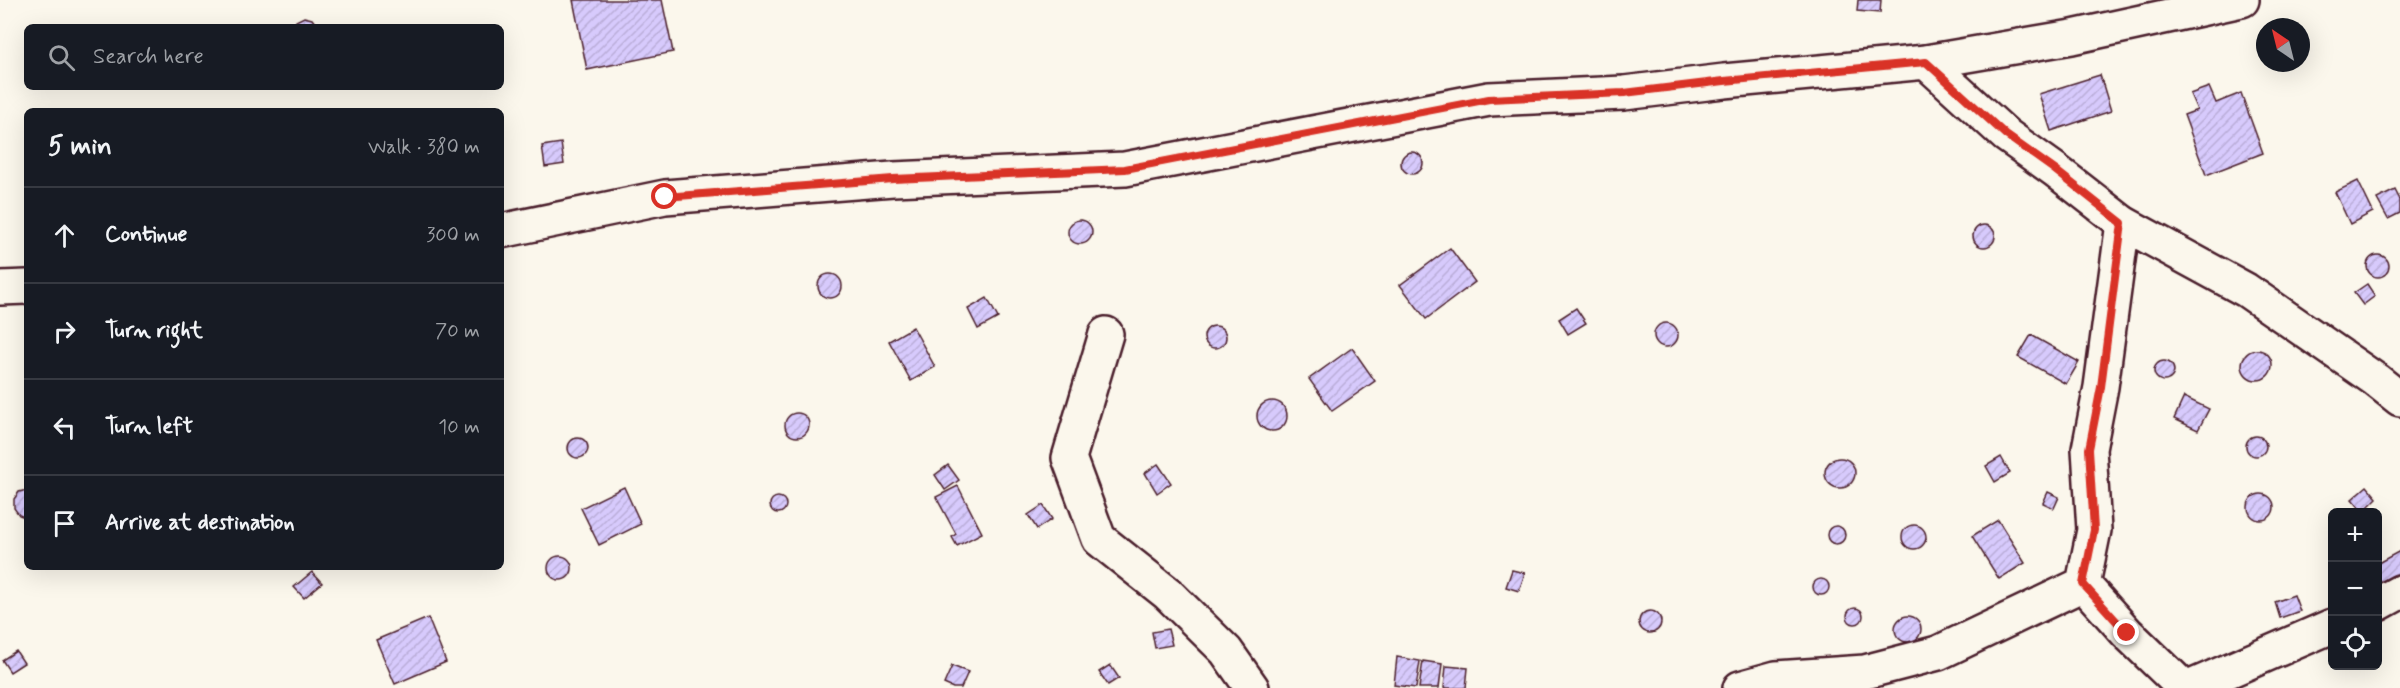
<!DOCTYPE html>
<meta charset="utf-8">
<style>
:root{--surface:#171b24;--page:#20242c;--text:#f1f3f6;--muted:#9ea1a6;--line:#363941}
body{margin:0;font-family:Mynerve,sans-serif;background:var(--page);color:var(--text)}
.controls{position:absolute;right:18px;bottom:18px;display:grid;overflow:hidden;border-radius:9px;box-shadow:0 6px 24px #0002}
.controls button{width:54px;height:54px;display:grid;place-items:center;padding:0;border:0;border-bottom:2px solid var(--line);background:var(--surface);color:var(--text);font:30px sans-serif}
.compass{position:absolute;left:2256px;top:18px;width:54px;height:54px;border-radius:50%;background:var(--surface);box-shadow:0 6px 24px #0002;rotate:325deg}
.stop{position:absolute;width:18px;height:18px;margin:-14px;border:4px solid #d93025;border-radius:50%;background:#fff}
.stop.end{background:#d93025;border-color:#fff;box-shadow:0 2px 6px #0008}
.list{margin:0;padding:0;list-style:none}
h2{display:flex;justify-content:space-between;align-items:center;height:78px;margin:0;padding:0 24px;font-size:26px}
h2 small{font-size:20px;font-weight:400;color:var(--muted)}
.list li{display:grid;grid-template-columns:39px 1fr auto;gap:18px;align-items:center;box-sizing:border-box;height:96px;padding:0 24px;border-top:2px solid var(--line)}
.list b{display:block;font-size:22px;white-space:nowrap}
.list em{font-size:20px;font-style:normal;color:var(--muted)}
.icon{flex:none;width:33px;height:33px;fill:none;stroke:currentColor;stroke-width:2;stroke-linecap:round;stroke-linejoin:round}
.map{position:relative;flex:none;width:2400px;height:688px;overflow:hidden}
.search{position:absolute;background:var(--surface);box-shadow:0 6px 24px #0002;left:24px;top:24px;width:480px;height:66px;display:flex;align-items:center;gap:15px;box-sizing:border-box;padding:0 21px;border-radius:9px;color:var(--muted);font-size:22px}
.panel{position:absolute;background:var(--surface);box-shadow:0 6px 24px #0002;left:24px;top:108px;width:480px;height:462px;border-radius:9px}
.map>svg:first-child{display:block}
</style>
<div class="map">
<svg width="2400" height="688" viewBox="0 0 2400 688">
<defs>
<pattern id="building-hatch" width="6" height="6" patternUnits="userSpaceOnUse" patternTransform="scale(1.5)"><rect width="6" height="6" fill="#d7cafc"/><path d="M-1 1l2-2M0 6l6-6M5 7l2-2" fill="none" stroke="#baadd8"/></pattern>
</defs>
<rect width="100%" height="100%" fill="#fbf7ec"/>
<filter id="ink" filterUnits="userSpaceOnUse"><feTurbulence type="fractalNoise" baseFrequency=".0167" numOctaves="2"/><feDisplacementMap in="SourceGraphic" scale="12" xChannelSelector="R" yChannelSelector="G"/><feConvolveMatrix kernelMatrix="1 2 1 2 8 2 1 2 1" color-interpolation-filters="sRGB"/></filter>
<g filter="url(#ink)">
<g fill="url(#building-hatch)" stroke="#4a1f2b" stroke-width="1.5">
<path d="M 573,0 L 662,0 L 673,52 L 587,70 Z"/>
<path d="M 1858,0 L 1881,0 L 1880,13 L 1857,11 Z"/>
<path d="M 304,17 L 312,19 L 318,27 L 293,27 L 296,21 Z"/>
<path d="M 2100,75 L 2111,111 L 2051,131 L 2039,94 Z"/>
<path d="M 2209,87 L 2216,103 L 2241,93 L 2263,153 L 2206,175 L 2184,115 L 2197,110 L 2190,94 Z"/>
<path d="M 561,143 L 564,164 L 545,167 L 542,146 Z"/>
<circle cx="1412" cy="163" r="11"/>
<path d="M 2358,181 L 2373,212 L 2350,224 L 2335,192 Z"/>
<path d="M 2395,190 L 2400,200 L 2400,213 L 2388,219 L 2377,199 Z"/>
<circle cx="1080" cy="232" r="12"/>
<circle cx="1984" cy="236" r="11"/>
<path d="M 1450,248 L 1475,282 L 1426,319 L 1400,285 Z"/>
<circle cx="2378" cy="266" r="11"/>
<circle cx="830" cy="286" r="12"/>
<path d="M 2367,284 L 2375,296 L 2363,305 L 2354,293 Z"/>
<path d="M 987,298 L 998,318 L 978,329 L 968,309 Z"/>
<path d="M 1576,308 L 1586,323 L 1568,334 L 1559,319 Z"/>
<circle cx="1666" cy="335" r="12"/>
<circle cx="1215" cy="337" r="11"/>
<path d="M 913,327 L 935,367 L 911,381 L 889,341 Z"/>
<path d="M 2031,335 L 2079,362 L 2066,384 L 2018,357 Z"/>
<path d="M 1352,348 L 1375,381 L 1332,411 L 1309,379 Z"/>
<circle cx="2257" cy="365" r="15"/>
<circle cx="2164" cy="371" r="10"/>
<path d="M 2184,397 L 2209,409 L 2198,430 L 2174,419 Z"/>
<circle cx="1272" cy="416" r="15"/>
<circle cx="797" cy="425" r="12"/>
<circle cx="2256" cy="446" r="10"/>
<circle cx="578" cy="448" r="10"/>
<path d="M 2001,457 L 2010,473 L 1995,482 L 1986,466 Z"/>
<circle cx="1840" cy="473" r="15"/>
<path d="M 1158,464 L 1171,483 L 1157,493 L 1145,473 Z"/>
<path d="M 948,465 L 959,480 L 945,490 L 935,475 Z"/>
<path d="M 958,486 L 982,533 L 957,546 L 952,537 L 956,534 L 936,497 Z"/>
<path d="M 2367,486 L 2377,498 L 2363,512 L 2352,499 Z"/>
<path d="M 624,487 L 641,524 L 599,545 L 581,508 Z"/>
<path d="M 27,490 L 27,518 L 19,515 L 14,508 L 14,499 L 19,492 Z"/>
<path d="M 2048,492 L 2059,497 L 2054,508 L 2043,503 Z"/>
<circle cx="2261" cy="507" r="13"/>
<circle cx="778" cy="505" r="8"/>
<path d="M 1043,505 L 1052,519 L 1037,529 L 1028,515 Z"/>
<path d="M 1998,520 L 2025,563 L 1999,579 L 1972,536 Z"/>
<circle cx="1914" cy="537" r="12"/>
<circle cx="1836" cy="535" r="9"/>
<path d="M 2400,551 L 2400,580 L 2378,587 L 2378,563 Z"/>
<circle cx="560" cy="568" r="12"/>
<path d="M 1512,570 L 1525,573 L 1519,591 L 1506,587 Z"/>
<path d="M 312,572 L 322,583 L 304,598 L 294,587 Z"/>
<circle cx="1821" cy="587" r="8"/>
<path d="M 2294,595 L 2300,611 L 2280,618 L 2275,602 Z"/>
<circle cx="1855" cy="616" r="8"/>
<circle cx="1650" cy="622" r="11"/>
<circle cx="1908" cy="629" r="13"/>
<path d="M 428,618 L 446,662 L 395,684 L 376,640 Z"/>
<path d="M 1168,629 L 1172,645 L 1155,648 L 1152,632 Z"/>
<path d="M 16,651 L 24,663 L 10,672 L 2,660 Z"/>
<path d="M 1397,657 L 1420,661 L 1416,688 L 1394,685 Z"/>
<path d="M 1423,661 L 1442,664 L 1439,688 L 1419,688 Z"/>
<path d="M 1110,665 L 1119,678 L 1108,685 L 1099,672 Z"/>
<path d="M 952,666 L 968,672 L 961,688 L 953,688 L 944,684 Z"/>
<path d="M 1446,666 L 1468,668 L 1466,688 L 1444,688 Z"/>
</g>
<g fill="none" stroke-linecap="round" stroke-linejoin="round">
<defs>
<g id="minor">
<path d="M 1926,62 L 2006,135 L 2055,170 L 2123,223 L 2246,290 L 2376,380 L 2400,399"/>
<path d="M 501,231 L 665,197 L 893,179 L 1125,169 L 1489,99 L 1624,93 L 1724,81 L 1926,62 L 2072,37 L 2242,0"/>
<path d="M 0,288 L 27,287"/>
<path d="M 1106,334 L 1069,458 L 1099,539 L 1167,593 L 1226,651 L 1252,688"/>
<path d="M 2083,584 L 2127,633 L 2184,688"/>
<path d="M 2378,604 L 2400,592"/>
<path d="M 1740,688 L 1776,678 L 1865,672 L 1938,653 L 2083,584 L 2094,530 L 2089,449 L 2101,387 L 2123,223"/>
<path d="M 2189,688 L 2332,626"/>
</g>
</defs>
<use href="#minor" stroke="#4a1f2b" stroke-width="38"/>
<use href="#minor" stroke="#fbf7ec" stroke-width="33"/>
</g>
</g>
<g fill="none" stroke-linecap="round" stroke-linejoin="round" filter="url(#ink)">
<path stroke="#d93025" stroke-width="8" d="M 665,197 L 893,179 L 1125,169 L 1489,99 L 1624,93 L 1724,81 L 1926,62 L 2006,135 L 2055,170 L 2122,223 L 2101,387 L 2089,449 L 2094,530 L 2083,584 L 2127,633"/>
</g>
</svg>
<div class="controls">
<button>+</button>
<button>−</button>
<button><svg class="icon" aria-label="locate" viewBox="0 0 24 24"><circle cx="12" cy="12" r="6"/><path d="M12 2v4M12 18v4M2 12h4M18 12h4"/></svg></button>
</div>
<svg class="compass" viewBox="-18 -18 36 36"><path d="M0-13l5 13h-10z" fill="#e53935"/><path d="M0 13l5-13h-10z" fill="#9ea1a6"/></svg>
<div class="stop" style="left:665px;top:197px"></div>
<div class="stop end" style="left:2127px;top:633px"></div>
<div class="search"><svg class="icon" aria-label="search" viewBox="0 0 24 24"><circle cx="10" cy="10" r="6"/><path d="M15 15l6 6"/></svg>Search here</div>
<section class="panel">
<h2>5 min<small>Walk · 380 m</small></h2>
<ul class="list">
<li><svg class="icon" aria-label="ahead" viewBox="0 0 24 24"><path d="M12 20V5M6 11l6-6 6 6"/></svg><div><b>Continue</b></div><em>300 m</em></li>
<li><svg class="icon" aria-label="right" viewBox="0 0 24 24"><path d="M7 20v-9h11M14 6l5 5-5 5"/></svg><div><b>Turn right</b></div><em>70 m</em></li>
<li><svg class="icon" aria-label="left" viewBox="0 0 24 24"><path d="M17 20v-9H6M10 6l-5 5 5 5"/></svg><div><b>Turn left</b></div><em>10 m</em></li>
<li><svg class="icon" aria-label="arrive" viewBox="0 0 24 24"><path d="M6 21V4h12l-3 4 3 4H6"/></svg><div><b>Arrive at destination</b></div></li>
</ul>
</section>
</div>
